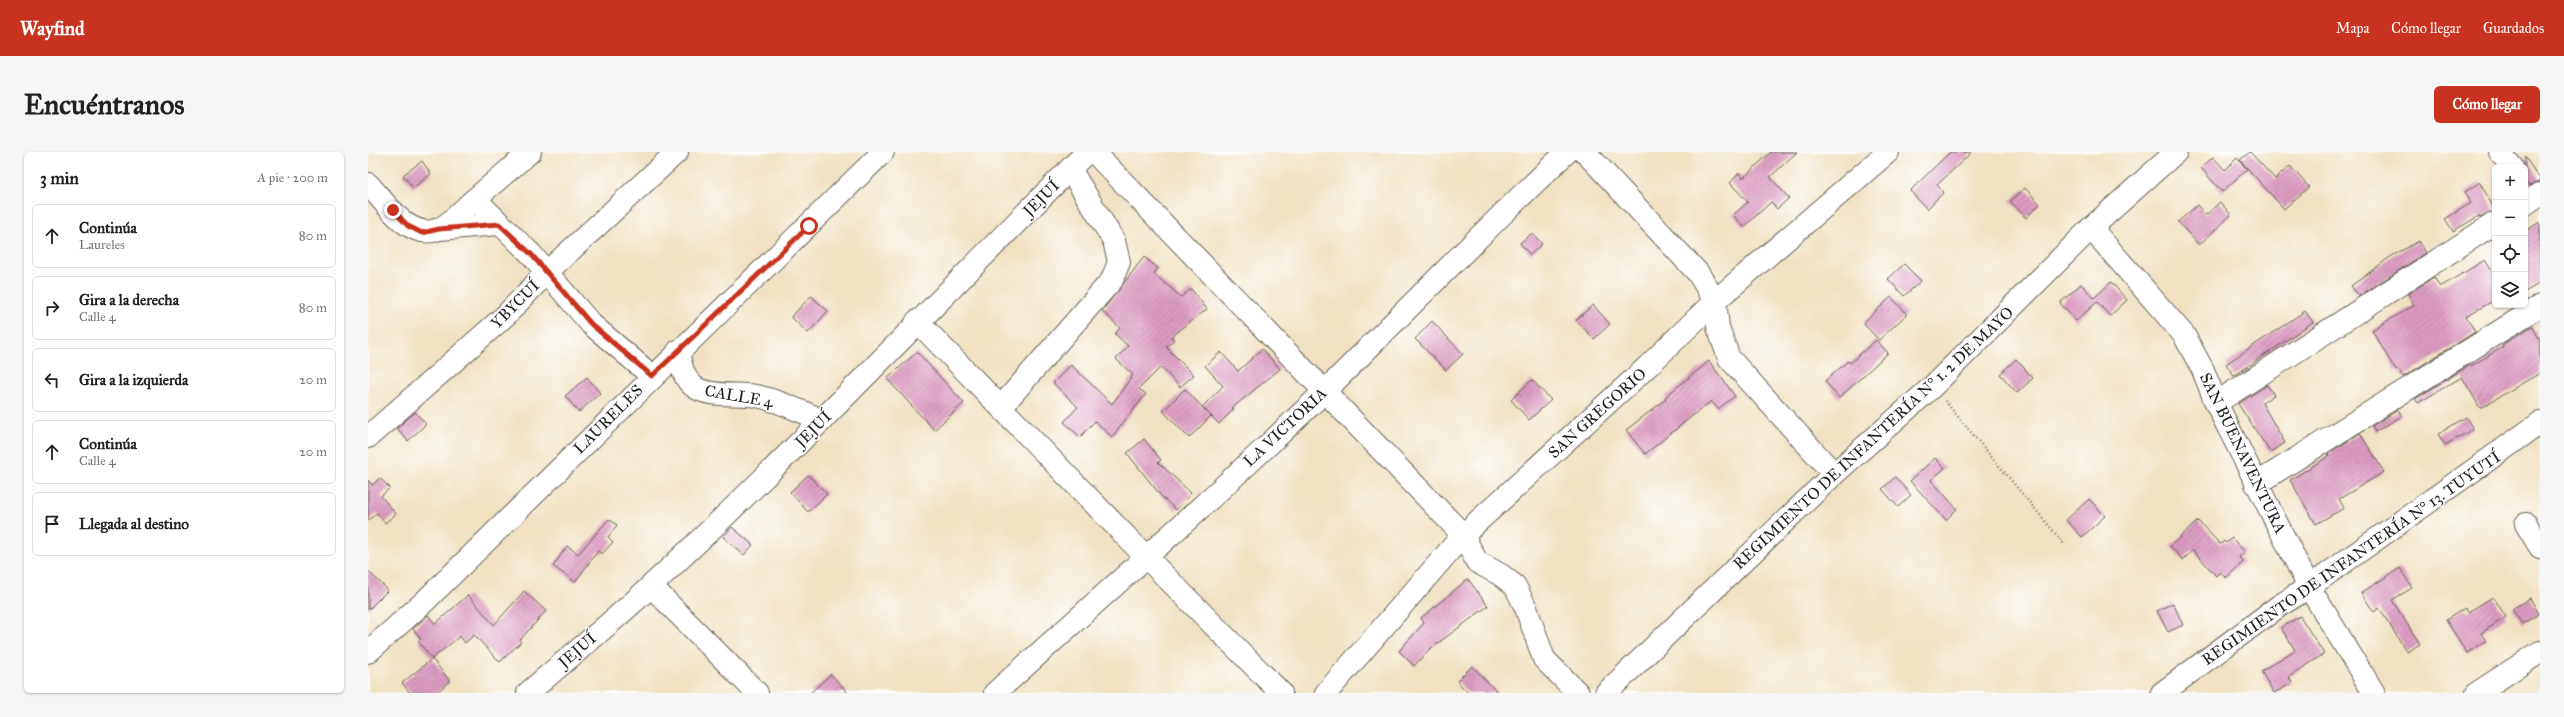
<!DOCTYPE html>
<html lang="es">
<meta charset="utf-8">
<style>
:root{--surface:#fff;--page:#f6f6f6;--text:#202124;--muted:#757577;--line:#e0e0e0;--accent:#c8321e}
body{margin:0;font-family:"IM FELL Great Primer",serif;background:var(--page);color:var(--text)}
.controls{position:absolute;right:12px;top:12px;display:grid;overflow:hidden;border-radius:6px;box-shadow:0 1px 3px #0004}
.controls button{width:36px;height:36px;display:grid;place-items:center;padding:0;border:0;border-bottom:1px solid var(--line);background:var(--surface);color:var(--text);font:20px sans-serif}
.stop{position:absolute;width:12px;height:12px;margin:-9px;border:3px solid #c8321e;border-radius:50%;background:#fff}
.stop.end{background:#c8321e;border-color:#fff;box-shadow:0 1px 4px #0008}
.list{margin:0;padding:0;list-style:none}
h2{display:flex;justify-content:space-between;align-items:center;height:52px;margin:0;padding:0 16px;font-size:17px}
h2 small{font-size:13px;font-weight:400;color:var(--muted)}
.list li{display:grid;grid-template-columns:26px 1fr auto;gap:12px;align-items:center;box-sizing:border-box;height:64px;margin:0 8px 8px;padding:0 8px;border:1px solid var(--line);border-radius:6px}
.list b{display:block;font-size:15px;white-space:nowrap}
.list p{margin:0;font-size:13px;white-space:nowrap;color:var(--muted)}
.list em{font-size:13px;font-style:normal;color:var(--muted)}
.icon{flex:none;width:22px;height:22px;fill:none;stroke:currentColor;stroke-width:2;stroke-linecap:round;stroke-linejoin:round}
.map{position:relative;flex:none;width:2172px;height:541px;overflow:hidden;border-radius:6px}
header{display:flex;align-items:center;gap:24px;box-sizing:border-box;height:56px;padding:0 20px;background:var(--accent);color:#fff}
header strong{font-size:19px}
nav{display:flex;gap:22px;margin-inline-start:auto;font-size:14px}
.intro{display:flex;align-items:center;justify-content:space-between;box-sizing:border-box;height:96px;padding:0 24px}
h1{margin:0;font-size:28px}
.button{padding:10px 18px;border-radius:6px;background:var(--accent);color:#fff;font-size:14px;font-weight:700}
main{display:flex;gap:24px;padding:0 24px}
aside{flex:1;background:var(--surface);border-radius:6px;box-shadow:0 1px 3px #0004}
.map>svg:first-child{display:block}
</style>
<header>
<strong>Wayfind</strong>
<nav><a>Mapa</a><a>Cómo llegar</a><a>Guardados</a></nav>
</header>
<div class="intro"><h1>Encuéntranos</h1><a class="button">Cómo llegar</a></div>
<main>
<aside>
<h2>3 min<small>A pie · 200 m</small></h2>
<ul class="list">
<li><svg class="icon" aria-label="ahead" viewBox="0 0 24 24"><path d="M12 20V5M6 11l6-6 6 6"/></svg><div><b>Continúa</b><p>Laureles</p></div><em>80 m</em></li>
<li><svg class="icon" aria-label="right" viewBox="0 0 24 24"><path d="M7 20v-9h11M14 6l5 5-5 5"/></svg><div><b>Gira a la derecha</b><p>Calle 4</p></div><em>80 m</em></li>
<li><svg class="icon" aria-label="left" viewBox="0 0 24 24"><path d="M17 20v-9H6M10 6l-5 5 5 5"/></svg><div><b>Gira a la izquierda</b></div><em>20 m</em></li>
<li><svg class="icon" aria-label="ahead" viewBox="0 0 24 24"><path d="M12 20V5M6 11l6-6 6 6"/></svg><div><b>Continúa</b><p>Calle 4</p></div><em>20 m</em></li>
<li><svg class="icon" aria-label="arrive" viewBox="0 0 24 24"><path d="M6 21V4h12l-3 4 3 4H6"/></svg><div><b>Llegada al destino</b></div></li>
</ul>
</aside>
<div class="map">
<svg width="2172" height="541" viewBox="0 0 2172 541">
<defs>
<pattern id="building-hatch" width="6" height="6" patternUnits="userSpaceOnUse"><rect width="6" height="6" fill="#dd9bc1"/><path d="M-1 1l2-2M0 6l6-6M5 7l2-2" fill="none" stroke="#b27e9c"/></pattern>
</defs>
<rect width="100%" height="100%" fill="#fff"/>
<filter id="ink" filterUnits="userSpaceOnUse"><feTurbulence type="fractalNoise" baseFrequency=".025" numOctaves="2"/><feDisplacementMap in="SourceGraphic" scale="8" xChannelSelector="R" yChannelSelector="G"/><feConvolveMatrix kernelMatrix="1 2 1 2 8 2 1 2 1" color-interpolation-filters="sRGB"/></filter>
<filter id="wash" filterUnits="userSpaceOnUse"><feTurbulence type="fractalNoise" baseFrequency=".012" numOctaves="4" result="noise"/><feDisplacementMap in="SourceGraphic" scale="16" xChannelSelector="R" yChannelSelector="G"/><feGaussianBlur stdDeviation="0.9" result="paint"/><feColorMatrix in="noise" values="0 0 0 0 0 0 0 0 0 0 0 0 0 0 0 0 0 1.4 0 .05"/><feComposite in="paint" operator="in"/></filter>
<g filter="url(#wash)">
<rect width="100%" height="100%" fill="#f0e1c3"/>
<g id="blocks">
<g fill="url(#building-hatch)">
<path d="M 1403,0 L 1429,0 L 1402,25 L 1421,46 L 1409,57 L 1403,50 L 1376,75 L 1365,63 L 1380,50 L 1362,31 L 1371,21 L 1375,26 Z"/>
<path d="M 1582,0 L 1604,0 L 1569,33 L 1576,40 L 1559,57 L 1542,39 Z"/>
<path d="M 1882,0 L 1907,27 L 1922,14 L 1941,35 L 1916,57 L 1872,8 Z"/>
<path d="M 1845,5 L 1857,18 L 1869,6 L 1879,17 L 1854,40 L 1833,16 Z"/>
<path d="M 2157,5 L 2172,27 L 2172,30 L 2161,34 L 2157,29 Z"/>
<path d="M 54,9 L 63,22 L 45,36 L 35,23 Z"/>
<path d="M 2112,30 L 2127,59 L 2112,66 L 2111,64 L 2085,79 L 2077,67 L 2103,51 L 2097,40 Z"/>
<path d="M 1657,36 L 1672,52 L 1658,66 L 1642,49 Z"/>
<path d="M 1852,50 L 1863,63 L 1831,93 L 1810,70 L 1829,53 L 1838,63 Z"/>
<path d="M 2172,70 L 2172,131 L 2157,140 L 2157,79 Z"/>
<path d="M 1164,81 L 1174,92 L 1162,103 L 1152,91 Z"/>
<path d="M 2051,89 L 2058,101 L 1991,144 L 1983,134 L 2022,105 Z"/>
<path d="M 776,105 L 790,116 L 786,122 L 813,145 L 823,137 L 839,157 L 803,185 L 806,188 L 798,195 L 826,223 L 812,235 L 793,215 L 771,237 L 778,242 L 744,285 L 727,269 L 712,285 L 696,270 L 710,255 L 685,231 L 703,213 L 744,252 L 765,223 L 748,207 L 760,194 L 747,182 L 752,176 L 734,159 Z"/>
<path d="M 2117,108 L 2127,124 L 2127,148 L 2098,164 L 2107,180 L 2035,225 L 2030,217 L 2028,219 L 2004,178 L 2046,153 L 2040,142 L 2066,125 L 2072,135 Z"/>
<path d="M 1536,112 L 1553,129 L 1536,144 L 1520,127 Z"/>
<path d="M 1743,130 L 1759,148 L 1742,164 L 1729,150 L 1708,169 L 1692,151 L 1713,132 L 1726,146 Z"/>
<path d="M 443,144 L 460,159 L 440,181 L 423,165 Z"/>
<path d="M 1523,145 L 1539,162 L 1511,188 L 1495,171 Z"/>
<path d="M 1225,153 L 1242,172 L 1226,187 L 1208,168 Z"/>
<path d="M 1937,159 L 1945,170 L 1866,224 L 1858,212 Z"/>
<path d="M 1064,169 L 1095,202 L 1078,218 L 1047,187 Z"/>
<path d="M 2164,174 L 2172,188 L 2172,221 L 2112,256 L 2094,225 L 2050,251 L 2047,247 L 2102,213 L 2103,214 L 2135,195 L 2134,193 Z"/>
<path d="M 1508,188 L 1520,201 L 1471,246 L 1457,229 L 1480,209 L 1482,211 Z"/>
<path d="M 894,197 L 912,217 L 864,256 L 866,257 L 851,272 L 834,255 L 855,234 L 837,214 L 853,200 L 870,219 Z"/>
<path d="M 549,200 L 596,251 L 566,278 L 519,227 Z"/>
<path d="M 1648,207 L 1665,226 L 1649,241 L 1632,222 Z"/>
<path d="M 1341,209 L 1367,244 L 1350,257 L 1343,249 L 1277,302 L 1258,278 L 1298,247 L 1297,245 Z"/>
<path d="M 219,225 L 232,241 L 211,260 L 197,244 Z"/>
<path d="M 1164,228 L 1183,248 L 1161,268 L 1143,248 Z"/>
<path d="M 1899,233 L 1906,243 L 1894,251 L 1917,291 L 1902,300 L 1870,252 Z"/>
<path d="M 817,237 L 843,264 L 821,286 L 795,259 Z"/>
<path d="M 2030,258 L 2034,264 L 2007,280 L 2004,274 Z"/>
<path d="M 47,260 L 58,272 L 40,289 L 29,276 Z"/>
<path d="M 2098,265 L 2105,277 L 2077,293 L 2070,282 Z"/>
<path d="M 1992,281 L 2016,320 L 1971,347 L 1976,356 L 1948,372 L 1922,328 L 1961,304 L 1960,302 Z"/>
<path d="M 776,287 L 793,308 L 790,310 L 823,341 L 808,358 L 793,344 L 759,301 Z"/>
<path d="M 1567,306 L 1577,316 L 1563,328 L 1589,357 L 1578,368 L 1542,329 Z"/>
<path d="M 440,323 L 459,342 L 440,360 L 422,340 Z"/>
<path d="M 1527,325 L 1543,343 L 1530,355 L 1514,337 Z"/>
<path d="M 12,326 L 22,336 L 13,344 L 28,362 L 17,371 L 9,361 L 0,369 L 0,328 L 4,333 Z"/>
<path d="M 1721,347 L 1737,364 L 1714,385 L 1698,368 Z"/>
<path d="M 241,367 L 249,373 L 240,385 L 245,390 L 234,402 L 230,399 L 207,430 L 185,414 L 199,394 L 210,402 Z"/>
<path d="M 1830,369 L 1852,392 L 1856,389 L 1858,391 L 1864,386 L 1877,400 L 1871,405 L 1875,410 L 1858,426 L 1852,420 L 1848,424 L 1825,398 L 1815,408 L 1802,394 Z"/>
<path d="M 364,375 L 385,393 L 376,403 L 355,385 Z"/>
<path d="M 2032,416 L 2044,436 L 2024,448 L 2052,492 L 2039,500 L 2011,456 L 2006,460 L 1993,441 Z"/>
<path d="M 0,419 L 20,438 L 0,458 Z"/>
<path d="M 1100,427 L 1120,454 L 1062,497 L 1046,514 L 1031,499 L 1056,471 L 1053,466 Z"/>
<path d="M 156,439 L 178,459 L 151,489 L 153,490 L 132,510 L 106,483 L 97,491 L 92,484 L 64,507 L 50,489 L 53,487 L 45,477 L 60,463 L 67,472 L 100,443 L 126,473 Z"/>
<path d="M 2125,445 L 2138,465 L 2113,481 L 2118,489 L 2099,501 L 2078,468 L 2097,456 L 2100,460 Z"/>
<path d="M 2162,446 L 2171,462 L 2154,472 L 2144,457 Z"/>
<path d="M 1805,451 L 1815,473 L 1800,480 L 1789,459 Z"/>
<path d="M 1932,464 L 1956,502 L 1921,525 L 1924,531 L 1906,541 L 1893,519 L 1927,498 L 1913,476 Z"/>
<path d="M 64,507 L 82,529 L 68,541 L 42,541 L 34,531 Z"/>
<path d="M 1104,514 L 1130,541 L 1100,541 L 1089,529 Z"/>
<path d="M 463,522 L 480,541 L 442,541 Z"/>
</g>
</g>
</g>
<g filter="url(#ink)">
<use href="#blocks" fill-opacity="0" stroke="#666156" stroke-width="1"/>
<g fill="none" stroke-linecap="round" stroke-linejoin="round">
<defs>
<g id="minor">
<path d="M 726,0 L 1095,383 L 1109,410 L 1133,423 L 1147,434 L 1158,456 L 1176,507 L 1210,541"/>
<path d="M 1217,0 L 1330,121 L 1347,149 L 1350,175 L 1361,206 L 1466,322"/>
<path d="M 2132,0 L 2144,15"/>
<path d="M 0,32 C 17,50 42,90 71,77 C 84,71 96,56 107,47 L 163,102 L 223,172 L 284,224"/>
<path d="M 107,47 L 162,0"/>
<path d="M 2157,52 L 2172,42"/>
<path d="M 1723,76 L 1816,183 L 1835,218 L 1848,251 L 1941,435 L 2006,541"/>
<path d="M 71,77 L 131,72"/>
<path d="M 549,169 L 778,405 L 913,541"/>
<path d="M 310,199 C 313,213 315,228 328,236 C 342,245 370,241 388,244 C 411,248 433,260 454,268"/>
<path d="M 1848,251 L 2127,71"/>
<path d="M 633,255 L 744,128 L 751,110 L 746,89 L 702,17"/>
<path d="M 0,285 L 138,163 L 179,120 L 309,0"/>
<path d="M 1888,332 L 2172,154"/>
<path d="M 2158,372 L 2172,395"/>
<path d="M 283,434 L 389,541"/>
<path d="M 0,500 L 56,450 L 515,0"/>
<path d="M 160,541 C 201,505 244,471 284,433 C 434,294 573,144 719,0"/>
<path d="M 627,541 C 738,441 850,342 957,239 C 1038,159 1116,78 1199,0"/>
<path d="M 958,541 L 1095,383 L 1280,214 L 1347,149 L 1520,0"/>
<path d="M 1238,541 L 1466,322 L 1565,234 L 1723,76 L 1808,0"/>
<path d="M 1794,541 L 1911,454 L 1941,435 L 2172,271"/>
<path d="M 2109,541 L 2172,500"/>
</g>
</defs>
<use href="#minor" stroke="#666156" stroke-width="24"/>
<path stroke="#666156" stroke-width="2.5" stroke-dasharray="1 3" stroke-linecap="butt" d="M 1577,249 L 1697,393"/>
<use href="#minor" stroke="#fff" stroke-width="22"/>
</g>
</g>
<g fill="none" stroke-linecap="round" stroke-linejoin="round" filter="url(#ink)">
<path stroke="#c8321e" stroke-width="5" d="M 25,58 L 40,74 L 54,81 L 71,77 L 131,72 L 163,102 L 223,172 L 284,224 L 441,74"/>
</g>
<g text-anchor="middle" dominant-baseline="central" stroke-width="3" stroke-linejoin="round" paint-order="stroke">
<g font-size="16" fill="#1c1c1c" stroke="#fff">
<text transform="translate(673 46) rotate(-45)">JEJUÍ</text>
<text transform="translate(147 152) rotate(-45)">YBYCUÍ</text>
<text transform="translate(371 244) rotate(10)">CALLE 4</text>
<text transform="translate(1229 261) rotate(-42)">SAN GREGORIO</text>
<text transform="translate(240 267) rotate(-45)">LAURELES</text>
<text transform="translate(917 275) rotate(-43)">LA VICTORIA</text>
<text transform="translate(445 277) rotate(-45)">JEJUÍ</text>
<text transform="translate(1505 286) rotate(-43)">REGIMIENTO DE INFANTERÍA N° 1. 2 DE MAYO</text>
<text transform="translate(1875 301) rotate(64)">SAN BUENAVENTURA</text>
<text transform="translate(1983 406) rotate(-35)">REGIMIENTO DE INFANTERÍA N° 13. TUYUTÍ</text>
<text transform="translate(209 498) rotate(-41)">JEJUÍ</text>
</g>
</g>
</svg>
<div class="controls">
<button>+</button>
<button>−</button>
<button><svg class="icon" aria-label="locate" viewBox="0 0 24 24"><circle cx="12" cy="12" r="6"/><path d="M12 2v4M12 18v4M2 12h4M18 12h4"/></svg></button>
<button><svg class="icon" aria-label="layers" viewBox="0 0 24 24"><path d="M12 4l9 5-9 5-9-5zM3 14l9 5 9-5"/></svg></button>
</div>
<div class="stop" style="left:441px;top:74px"></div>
<div class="stop end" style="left:25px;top:58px"></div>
</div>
</main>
